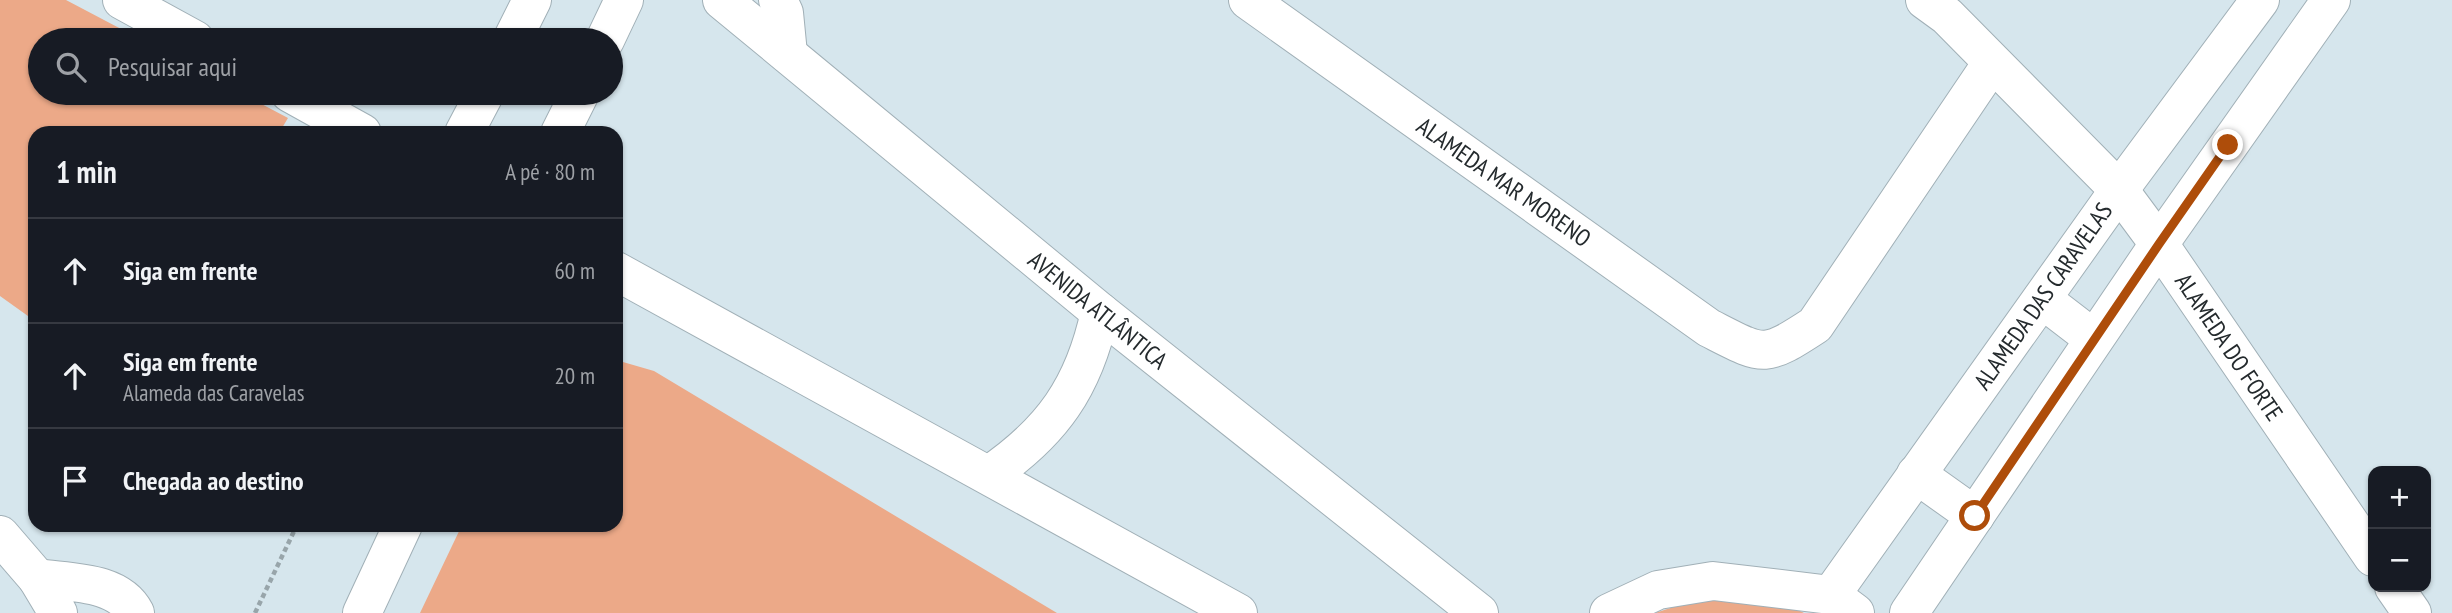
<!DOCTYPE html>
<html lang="pt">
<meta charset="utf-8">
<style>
:root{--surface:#171b24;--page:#20242c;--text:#f1f3f6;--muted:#9ea1a6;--line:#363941}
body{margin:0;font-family:"PT Sans Narrow",sans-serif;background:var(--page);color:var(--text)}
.controls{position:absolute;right:21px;bottom:21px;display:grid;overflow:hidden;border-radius:14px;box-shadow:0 2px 5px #0004}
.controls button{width:63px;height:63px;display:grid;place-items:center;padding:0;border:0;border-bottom:2px solid var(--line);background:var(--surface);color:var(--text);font:35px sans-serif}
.stop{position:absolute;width:21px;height:21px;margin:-16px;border:5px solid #ae4d0a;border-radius:50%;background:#fff}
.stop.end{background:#ae4d0a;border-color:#fff;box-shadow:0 2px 7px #0008}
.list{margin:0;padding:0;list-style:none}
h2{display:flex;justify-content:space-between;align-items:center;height:91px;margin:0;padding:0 28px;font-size:30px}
h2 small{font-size:23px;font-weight:400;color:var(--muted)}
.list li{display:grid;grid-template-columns:46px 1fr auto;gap:21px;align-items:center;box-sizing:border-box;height:105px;padding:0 28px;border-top:2px solid var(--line)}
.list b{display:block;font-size:26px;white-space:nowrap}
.list p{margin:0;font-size:23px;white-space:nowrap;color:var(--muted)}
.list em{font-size:23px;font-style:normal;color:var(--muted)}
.icon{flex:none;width:38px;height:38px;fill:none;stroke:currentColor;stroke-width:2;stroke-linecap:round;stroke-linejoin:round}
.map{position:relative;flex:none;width:2452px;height:613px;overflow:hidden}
.search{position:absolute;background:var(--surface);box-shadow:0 2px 5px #0004;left:28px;top:28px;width:595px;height:77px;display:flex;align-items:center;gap:18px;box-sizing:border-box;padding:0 24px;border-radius:38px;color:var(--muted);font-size:26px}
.panel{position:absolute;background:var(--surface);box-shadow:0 2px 5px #0004;left:28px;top:126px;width:595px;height:406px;border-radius:21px}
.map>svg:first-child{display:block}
</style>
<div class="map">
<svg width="2452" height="613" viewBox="0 0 2452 613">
<rect width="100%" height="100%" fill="#d6e6ed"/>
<g fill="#eca988">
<path d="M 0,0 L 66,0 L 142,40 L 40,40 L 40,93 L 241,93 L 288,118 L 279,133 L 35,133 L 35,321 L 0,296 Z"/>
<path d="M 616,360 L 654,371 L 1057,613 L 420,613 L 462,525 L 616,525 Z"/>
<path d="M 1743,598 L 1794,608 L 1804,613 L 1655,613 L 1692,601 Z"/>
</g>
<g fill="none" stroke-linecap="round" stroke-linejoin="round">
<defs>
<g id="minor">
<path d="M 122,0 L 195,40"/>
<path d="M 722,0 L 1100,312 L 1479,613"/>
<path d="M 778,0 L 784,13 L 788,54"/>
<path d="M 1248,0 L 1709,328 C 1764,356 1763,359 1815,325 L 1992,63"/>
<path d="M 1925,0 L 1947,16 L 2119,190 L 2159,244 L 2373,557"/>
<path d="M 512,40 L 532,0"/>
<path d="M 605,40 L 624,0"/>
<path d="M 290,93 L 362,133"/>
<path d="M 464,133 L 485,93"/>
<path d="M 560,133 L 580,93"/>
<path d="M 616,271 L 1238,613"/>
<path d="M 2042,299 L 2094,339"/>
<path d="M 1916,474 L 1975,516"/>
<path d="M 989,475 C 1052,432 1084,387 1100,312"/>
<path d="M 0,535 L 37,578"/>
<path d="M 2394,587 L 2412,613"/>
<path d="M 1831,595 L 2119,190 L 2260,0"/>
<path d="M 58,613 L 37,578 C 68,583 118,580 135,613"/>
<path d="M 362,613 L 403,525"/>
<path d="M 1609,613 L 1658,590 L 1713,581 L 1831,595 L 1855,613"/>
<path d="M 1909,613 L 2159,244 L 2331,0"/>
</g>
</defs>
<use href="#minor" stroke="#a1b0b7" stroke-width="40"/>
<path stroke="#98a5aa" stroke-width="4.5" stroke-dasharray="5 3.5" stroke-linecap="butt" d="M 255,613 L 297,525"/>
<use href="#minor" stroke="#fff" stroke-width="38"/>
</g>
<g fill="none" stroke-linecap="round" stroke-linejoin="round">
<path stroke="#ae4d0a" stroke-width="9" d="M 1975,516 L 2159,244 L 2228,145"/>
</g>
<g text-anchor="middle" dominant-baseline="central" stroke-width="5" stroke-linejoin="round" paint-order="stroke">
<g font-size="24" fill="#242a2d" stroke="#fff">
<text transform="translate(1504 182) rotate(35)">ALAMEDA MAR MORENO</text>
<text transform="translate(2043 296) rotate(-55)">ALAMEDA DAS CARAVELAS</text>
<text transform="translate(1098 310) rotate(39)">AVENIDA ATLÂNTICA</text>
<text transform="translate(2229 347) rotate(56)">ALAMEDA DO FORTE</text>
</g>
</g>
</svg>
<div class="controls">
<button>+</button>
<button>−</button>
</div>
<div class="stop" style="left:1975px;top:516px"></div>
<div class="stop end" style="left:2228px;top:145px"></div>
<div class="search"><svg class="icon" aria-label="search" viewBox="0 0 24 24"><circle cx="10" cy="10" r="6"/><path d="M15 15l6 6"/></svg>Pesquisar aqui</div>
<section class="panel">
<h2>1 min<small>A pé · 80 m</small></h2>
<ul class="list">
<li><svg class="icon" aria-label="ahead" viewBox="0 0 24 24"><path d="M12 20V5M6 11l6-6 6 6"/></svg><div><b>Siga em frente</b></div><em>60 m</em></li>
<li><svg class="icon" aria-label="ahead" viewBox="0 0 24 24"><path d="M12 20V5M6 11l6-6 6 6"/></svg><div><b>Siga em frente</b><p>Alameda das Caravelas</p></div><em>20 m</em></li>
<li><svg class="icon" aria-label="arrive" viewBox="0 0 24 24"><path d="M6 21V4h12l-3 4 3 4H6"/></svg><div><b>Chegada ao destino</b></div></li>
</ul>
</section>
</div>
